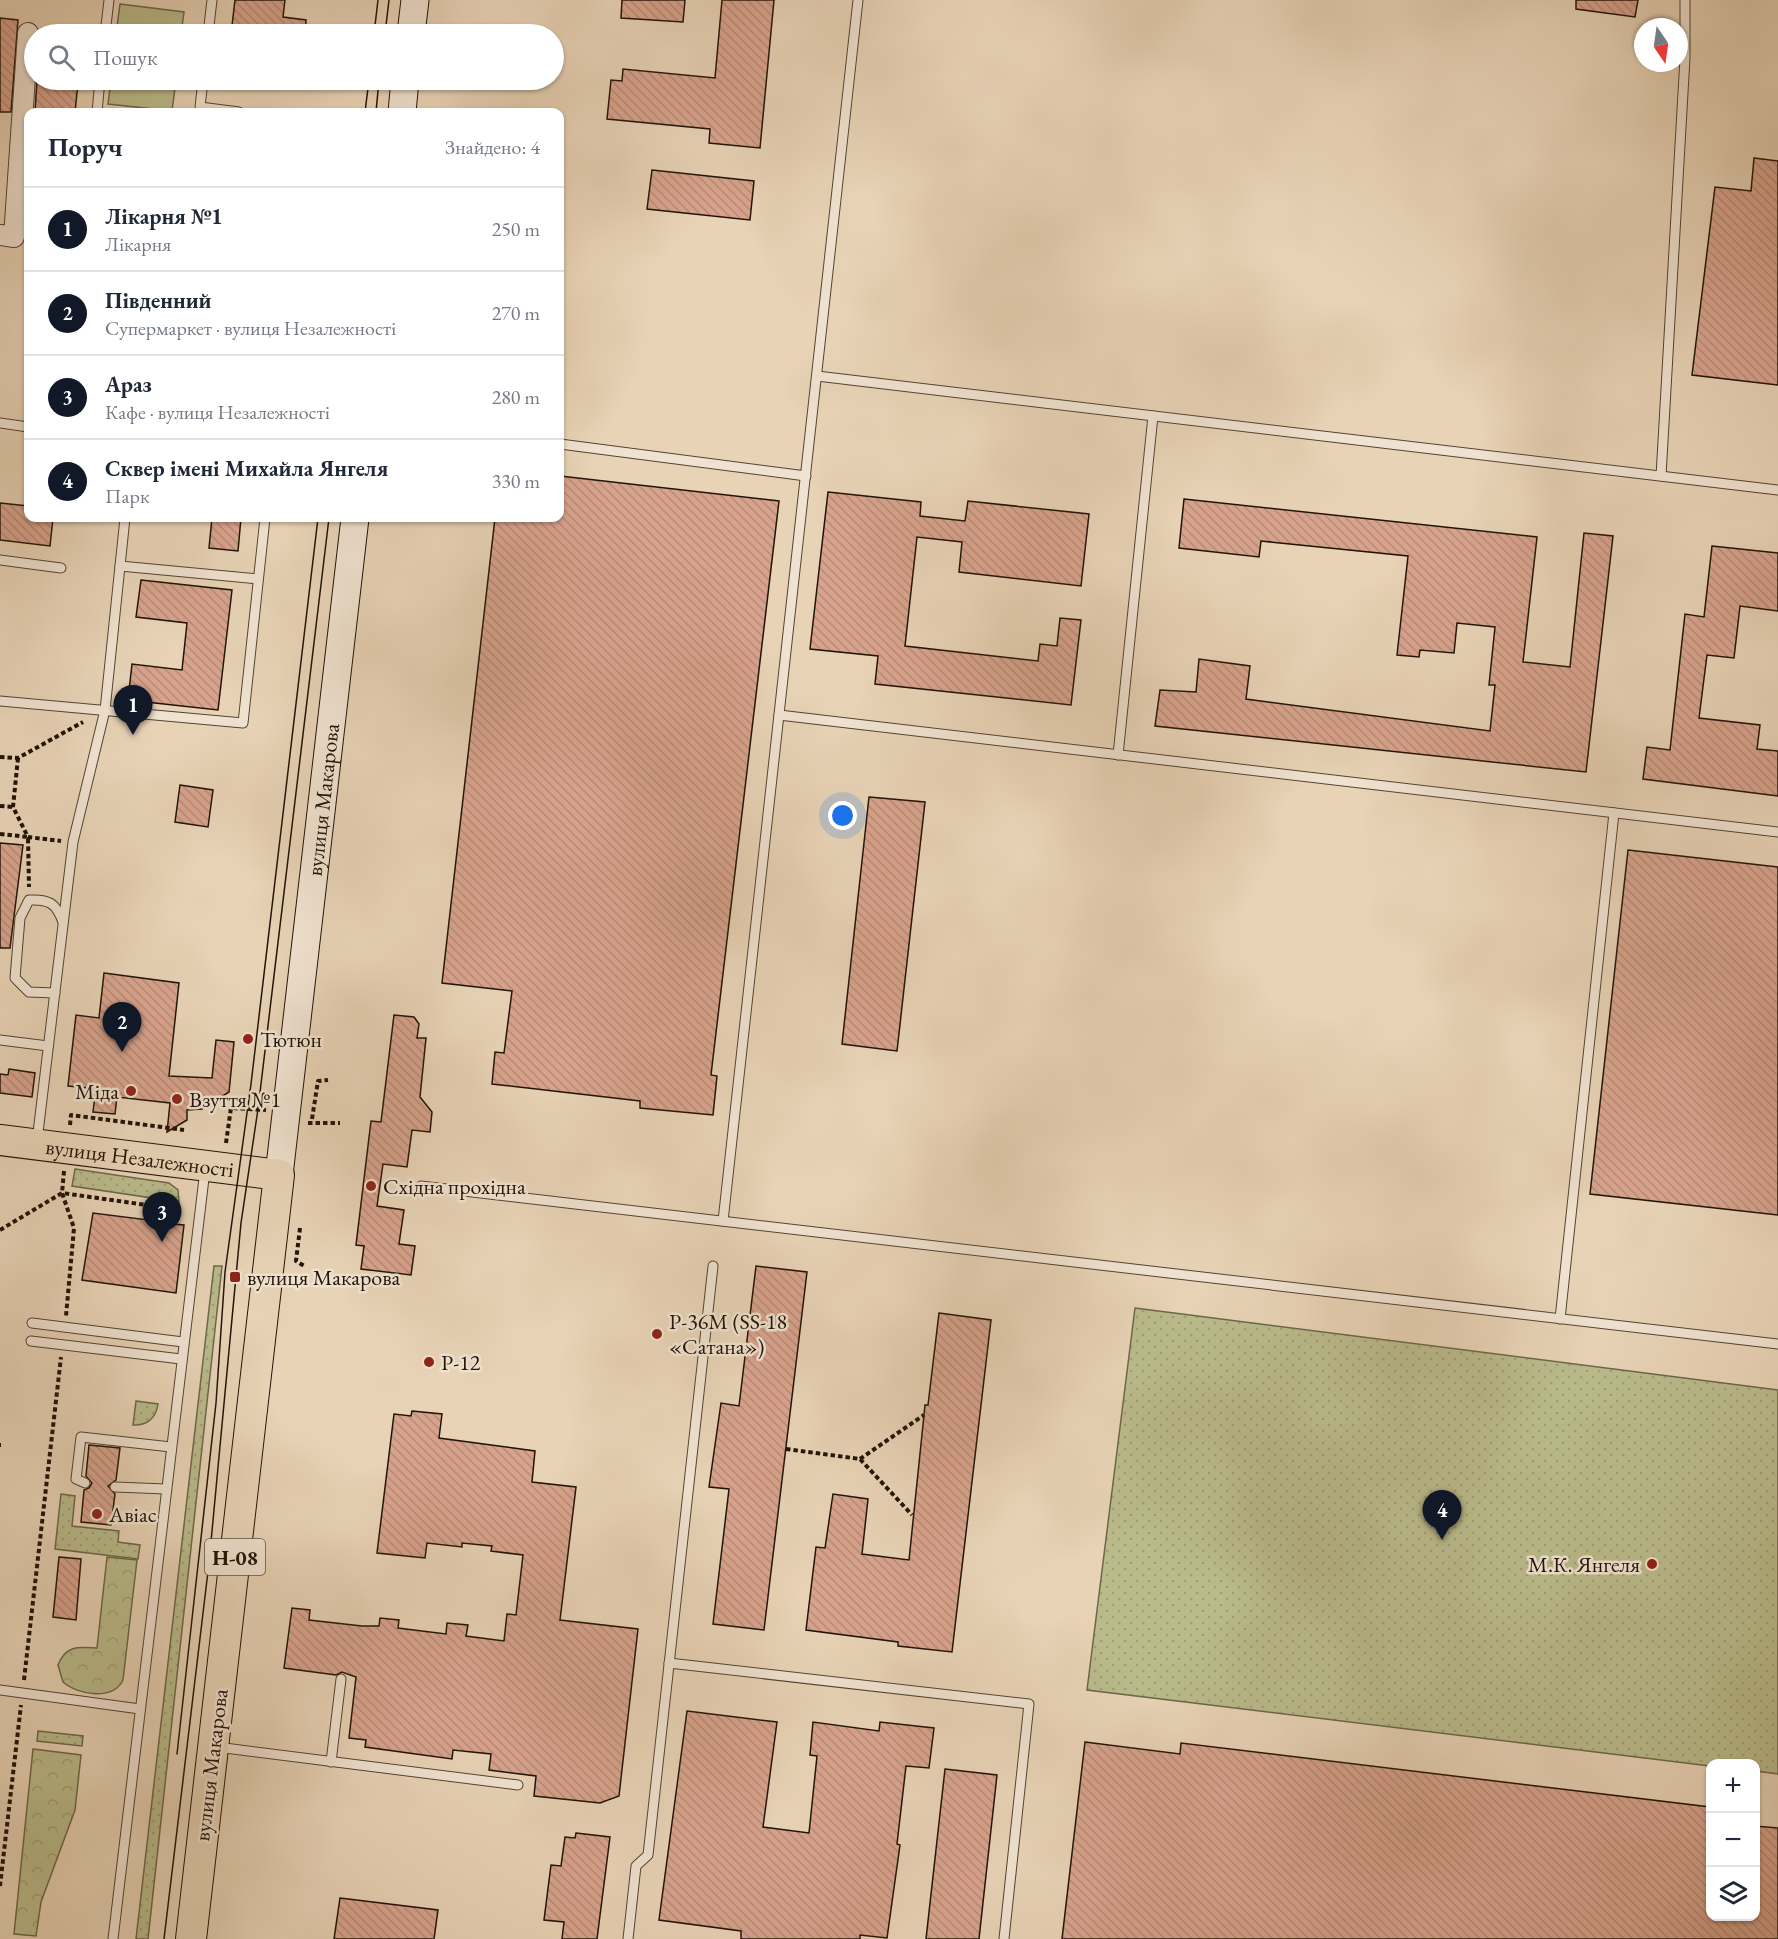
<!DOCTYPE html>
<html lang="uk">
<meta charset="utf-8">
<style>
:root{--surface:#fff;--page:#f2f2f3;--text:#1f2937;--muted:#747a83;--line:#e0e1e3;--accent:#111827}
body{margin:0;font-family:"EB Garamond",serif;background:var(--page);color:var(--text)}
.controls{position:absolute;right:18px;bottom:18px;display:grid;overflow:hidden;border-radius:12px;box-shadow:0 2px 4px #0004}
.controls button{width:54px;height:54px;display:grid;place-items:center;padding:0;border:0;border-bottom:2px solid var(--line);background:var(--surface);color:var(--text);font:30px sans-serif}
.compass{position:absolute;left:1634px;top:18px;width:54px;height:54px;border-radius:50%;background:var(--surface);box-shadow:0 2px 4px #0004;rotate:167deg}
.you{position:absolute;left:843px;top:816px;width:21px;height:21px;margin:-15px;border:4px solid #fff;border-radius:50%;background:#1a73e8;box-shadow:0 0 0 9px #1a73e833}
.badge{display:grid;place-items:center;width:39px;height:39px;border-radius:50%;background:var(--accent);color:#fff;font-size:20px;font-weight:700}
.pin{position:absolute;translate:-50% -50px;filter:drop-shadow(0 2px 3px #0008)}
.pin::after{content:'';position:absolute;top:32px;width:21px;height:18px;background:inherit;clip-path:polygon(0 0,100% 0,50% 100%)}
.list{margin:0;padding:0;list-style:none}
h2{display:flex;justify-content:space-between;align-items:center;height:78px;margin:0;padding:0 24px;font-size:26px}
h2 small{font-size:20px;font-weight:400;color:var(--muted)}
.list li{display:grid;grid-template-columns:39px 1fr auto;gap:18px;align-items:center;box-sizing:border-box;height:84px;padding:0 24px;border-top:2px solid var(--line)}
.list b{display:block;font-size:22px;white-space:nowrap}
.list p{margin:0;font-size:20px;white-space:nowrap;color:var(--muted)}
.list em{font-size:20px;font-style:normal;color:var(--muted)}
.icon{flex:none;width:33px;height:33px;fill:none;stroke:currentColor;stroke-width:2;stroke-linecap:round;stroke-linejoin:round}
.map{position:relative;flex:none;width:1778px;height:1939px;overflow:hidden}
.search{position:absolute;background:var(--surface);box-shadow:0 2px 4px #0004;left:24px;top:24px;width:540px;height:66px;display:flex;align-items:center;gap:15px;box-sizing:border-box;padding:0 21px;border-radius:33px;color:var(--muted);font-size:22px}
.panel{position:absolute;background:var(--surface);box-shadow:0 2px 4px #0004;left:24px;top:108px;width:540px;height:414px;border-radius:12px}
.map>svg:first-child{display:block}
</style>
<div class="map">
<svg width="1778" height="1939" viewBox="0 0 1778 1939">
<defs>
<pattern id="grass-dots" width="8" height="8" patternUnits="userSpaceOnUse" patternTransform="scale(1.5)"><rect width="8" height="8" fill="#babb8b"/><path d="M2 2h.1M6 6h.1" fill="none" stroke="#a0a076" stroke-width="1.8" stroke-linecap="round"/></pattern>
<pattern id="forest-crowns" width="20" height="18" patternUnits="userSpaceOnUse" patternTransform="scale(1.5)"><rect width="20" height="18" fill="#babb8b"/><path d="M2 6a3 3 0 1 1 6 0M12 15a3 3 0 1 1 6 0" fill="none" stroke="#a0a076"/></pattern>
<pattern id="building-back-hatch" width="6" height="6" patternUnits="userSpaceOnUse" patternTransform="scale(1.5)"><rect width="6" height="6" fill="#d8a38d"/><path d="M-1 5l2 2M0 0l6 6M5-1l2 2" fill="none" stroke="#b98b78"/></pattern>
</defs>
<rect width="100%" height="100%" fill="#e8d3b6"/>
<filter id="stains"><feTurbulence type="fractalNoise" baseFrequency=".00333" numOctaves="4"/><feColorMatrix values="0 0 0 0 .2 0 0 0 0 .09 0 0 0 0 .02 0 0 0 .5 -.17"/></filter>
<radialGradient id="worn" r=".72"><stop offset=".6" stop-color="#630" stop-opacity="0"/><stop offset="1" stop-color="#630" stop-opacity=".3"/></radialGradient>
<g fill="url(#grass-dots)" stroke="#6d6849" stroke-width="1.5">
<path d="M 75,1169 L 169,1183 L 178,1190 L 179,1202 L 72,1186 Z"/>
<path d="M 214,1266 L 222,1266 L 148,1939 L 136,1939 Z"/>
<path d="M 1135,1308 L 1778,1390 L 1778,1774 L 1756,1771 L 1756,1764 L 1710,1766 L 1087,1690 Z"/>
<path d="M 136,1401 L 158,1404 C 156,1418 147,1426 133,1425 Z"/>
<path d="M 61,1494 L 75,1496 L 72,1526 L 119,1531 L 118,1542 L 140,1545 L 138,1559 L 55,1549 Z"/>
<path d="M 38,1731 L 83,1736 L 82,1746 L 37,1741 Z"/>
</g>
<g fill="url(#forest-crowns)" stroke="#6d6849" stroke-width="1.5">
<path d="M 107,1557 L 137,1560 L 123,1680 C 113,1701 78,1695 63,1682 L 58,1665 C 66,1645 78,1647 97,1648 Z"/>
<path d="M 33,1749 L 81,1755 L 75,1810 L 41,1902 L 36,1936 L 14,1934 Z"/>
</g>
<g fill="#babb8b" stroke="#6d6849" stroke-width="1.5">
<path d="M 120,4 L 184,12 L 181,34 L 116,34 Z"/>
<path d="M 111,80 L 176,80 L 172,111 L 108,104 Z"/>
</g>
<g fill="url(#building-back-hatch)" stroke="#201407" stroke-width="1.5">
<path d="M 235,0 L 285,0 L 283,17 L 306,20 L 305,34 L 231,34 Z"/>
<path d="M 622,0 L 685,0 L 683,22 L 621,18 Z"/>
<path d="M 722,0 L 774,0 L 760,148 L 709,143 L 710,129 L 607,119 L 611,80 L 622,81 L 623,69 L 715,78 Z"/>
<path d="M 1576,0 L 1638,0 L 1635,17 L 1576,9 Z"/>
<path d="M 0,18 L 18,20 L 11,112 L 0,112 Z"/>
<path d="M 37,80 L 78,83 L 75,112 L 35,112 Z"/>
<path d="M 1754,158 L 1778,161 L 1778,385 L 1692,375 L 1715,187 L 1751,191 Z"/>
<path d="M 652,170 L 754,181 L 750,220 L 647,209 Z"/>
<path d="M 560,476 L 779,501 L 711,1075 L 717,1076 L 713,1115 L 640,1108 L 640,1101 L 492,1084 L 495,1052 L 504,1053 L 512,991 L 442,983 L 495,518 L 560,518 Z"/>
<path d="M 828,492 L 921,502 L 920,516 L 965,521 L 968,501 L 1089,514 L 1081,586 L 959,572 L 962,542 L 917,537 L 905,646 L 1038,661 L 1040,644 L 1057,646 L 1060,618 L 1081,620 L 1071,705 L 875,684 L 878,656 L 810,649 Z"/>
<path d="M 1184,499 L 1537,537 L 1523,662 L 1570,667 L 1584,533 L 1613,536 L 1586,772 L 1155,726 L 1160,690 L 1196,692 L 1199,659 L 1250,666 L 1246,699 L 1490,731 L 1495,685 L 1489,685 L 1495,627 L 1457,623 L 1454,653 L 1420,650 L 1419,657 L 1397,655 L 1408,556 L 1261,541 L 1259,557 L 1179,548 Z"/>
<path d="M 0,503 L 28,506 L 28,518 L 53,518 L 50,546 L 0,540 Z"/>
<path d="M 212,518 L 241,518 L 238,551 L 209,548 Z"/>
<path d="M 1712,546 L 1778,553 L 1778,611 L 1740,606 L 1734,658 L 1707,655 L 1699,718 L 1760,725 L 1757,749 L 1778,751 L 1778,796 L 1643,779 L 1647,747 L 1670,750 L 1685,614 L 1704,617 Z"/>
<path d="M 141,580 L 232,590 L 218,710 L 128,700 L 132,664 L 182,670 L 187,623 L 136,617 Z"/>
<path d="M 180,785 L 213,790 L 208,827 L 175,822 Z"/>
<path d="M 869,797 L 925,802 L 897,1051 L 842,1044 Z"/>
<path d="M 0,843 L 23,845 L 10,948 L 0,948 Z"/>
<path d="M 1628,850 L 1778,867 L 1778,1215 L 1590,1194 Z"/>
<path d="M 104,973 L 179,983 L 169,1076 L 212,1078 L 216,1040 L 234,1042 L 229,1092 L 202,1109 L 187,1110 L 187,1120 L 167,1132 L 170,1103 L 117,1097 L 115,1114 L 93,1112 L 95,1095 L 90,1094 L 89,1088 L 68,1086 L 76,1015 L 99,1018 Z"/>
<path d="M 394,1015 L 414,1017 L 419,1024 L 417,1038 L 426,1038 L 420,1097 L 432,1112 L 430,1132 L 412,1130 L 407,1167 L 383,1164 L 377,1206 L 404,1210 L 399,1244 L 415,1246 L 411,1275 L 361,1269 L 364,1246 L 356,1245 L 371,1121 L 381,1122 Z"/>
<path d="M 9,1069 L 35,1073 L 32,1097 L 0,1093 L 0,1074 L 8,1075 Z"/>
<path d="M 159,1201 L 176,1203 L 173,1224 L 184,1225 L 176,1293 L 82,1280 L 93,1213 L 156,1221 Z"/>
<path d="M 756,1266 L 807,1272 L 764,1630 L 713,1624 L 729,1489 L 709,1487 L 721,1403 L 739,1406 Z"/>
<path d="M 939,1313 L 991,1320 L 952,1652 L 898,1646 L 898,1642 L 806,1630 L 816,1547 L 825,1548 L 833,1494 L 868,1499 L 862,1554 L 909,1560 L 924,1415 L 925,1405 L 928,1405 Z"/>
<path d="M 412,1411 L 442,1414 L 439,1438 L 535,1451 L 532,1482 L 576,1487 L 560,1620 L 638,1629 L 619,1796 L 600,1803 L 534,1796 L 536,1776 L 489,1770 L 491,1754 L 453,1750 L 452,1759 L 365,1747 L 366,1740 L 349,1738 L 356,1677 L 342,1672 L 336,1675 L 284,1668 L 292,1608 L 310,1610 L 309,1620 L 362,1626 L 379,1626 L 380,1618 L 399,1620 L 398,1628 L 446,1634 L 447,1623 L 468,1625 L 466,1636 L 504,1641 L 507,1614 L 516,1615 L 523,1555 L 491,1551 L 492,1546 L 462,1543 L 462,1547 L 427,1543 L 425,1558 L 377,1553 L 394,1414 L 411,1416 Z"/>
<path d="M 89,1445 L 120,1448 L 116,1480 L 108,1486 L 115,1494 L 111,1525 L 81,1522 L 84,1490 L 89,1488 L 92,1483 L 86,1476 Z"/>
<path d="M 59,1557 L 81,1559 L 76,1620 L 53,1617 Z"/>
<path d="M 687,1711 L 777,1722 L 763,1827 L 809,1833 L 817,1756 L 810,1755 L 813,1722 L 879,1731 L 880,1722 L 934,1728 L 929,1768 L 906,1766 L 897,1844 L 900,1845 L 887,1938 L 860,1935 L 860,1939 L 741,1939 L 741,1931 L 659,1920 Z"/>
<path d="M 1085,1742 L 1180,1754 L 1181,1743 L 1710,1807 L 1710,1917 L 1755,1917 L 1755,1826 L 1778,1828 L 1778,1939 L 1062,1939 Z"/>
<path d="M 945,1769 L 997,1775 L 979,1939 L 926,1939 Z"/>
<path d="M 576,1833 L 610,1837 L 597,1939 L 562,1939 L 564,1922 L 544,1920 L 551,1865 L 561,1866 L 565,1837 L 575,1838 Z"/>
<path d="M 340,1898 L 438,1910 L 434,1939 L 334,1939 Z"/>
</g>
<g fill="none" stroke-linecap="round" stroke-linejoin="round">
<defs>
<g id="lane">
<path d="M 105,34 L 109,0"/>
<path d="M 208,34 L 212,0"/>
<path d="M 203,80 L 200,107 L 239,112"/>
<path d="M 97,112 L 100,80"/>
<path d="M 817,376 L 1778,490"/>
<path d="M 0,423 L 28,427"/>
<path d="M 560,444 L 806,476"/>
<path d="M 1661,476 L 1685,58 L 1685,0"/>
<path d="M 0,560 L 61,568"/>
<path d="M 120,566 L 258,579"/>
<path d="M 0,701 L 243,723 L 265,518"/>
<path d="M 779,715 L 1778,832"/>
<path d="M 1118,755 L 1153,416"/>
<path d="M 55,993 L 29,992 L 15,978 L 20,918 L 29,900 C 49,899 56,903 63,922"/>
<path d="M 0,1040 L 48,1046"/>
<path d="M 37,1141 L 73,842 L 105,710 L 125,518"/>
<path d="M 421,1186 L 1778,1344"/>
<path d="M 723,1221 L 858,0"/>
<path d="M 1560,1319 L 1614,813"/>
<path d="M 32,1323 L 183,1342"/>
<path d="M 31,1341 L 181,1359"/>
<path d="M 85,1483 L 76,1479 L 81,1437 L 171,1447"/>
<path d="M 115,1487 L 166,1489"/>
<path d="M 669,1663 L 1029,1704 L 1004,1939"/>
<path d="M 0,1690 L 140,1709"/>
<path d="M 217,1747 L 518,1785"/>
<path d="M 331,1762 L 341,1679"/>
<path d="M 113,1939 L 205,1170"/>
<path d="M 628,1939 L 636,1866 L 648,1855 L 713,1266"/>
</g>
<path id="street" d="M 0,235 L 14,237 L 28,33"/>
<g id="secondary">
<path d="M 411,34 L 415,0"/>
<path d="M 402,112 L 405,80"/>
<path id="s1" d="M 279,1175 L 355,518"/>
</g>
<g id="primary">
<path id="s2" d="M 0,1140 L 279,1175 L 191,1939"/>
</g>
</defs>
<use href="#lane" stroke="#524433" stroke-width="11"/>
<use href="#street" stroke="#524433" stroke-width="22"/>
<use href="#secondary" stroke="#201407" stroke-width="29"/>
<use href="#primary" stroke="#201407" stroke-width="32"/>
<g stroke="#201407" stroke-width="4" stroke-dasharray="4.5 3" stroke-linecap="butt">
<path d="M 0,757 L 18,758 L 83,722"/>
<path d="M 18,758 L 13,807 L 28,837 L 61,841"/>
<path d="M 0,806 L 13,807"/>
<path d="M 0,834 L 28,837 L 29,887"/>
<path d="M 312,1119 L 318,1081 L 328,1080"/>
<path d="M 308,1123 L 340,1123"/>
<path d="M 70,1125 L 71,1115 L 184,1130"/>
<path d="M 226,1143 L 231,1108 L 266,1110"/>
<path d="M 64,1171 L 62,1193 L 74,1228 L 66,1316"/>
<path d="M 300,1228 L 296,1261 L 306,1267"/>
<path d="M 0,1230 L 62,1193 L 175,1209"/>
<path d="M 0,1445 L 1,1445"/>
<path d="M 786,1449 L 860,1459 L 912,1515"/>
<path d="M 860,1459 L 924,1415"/>
<path d="M 24,1680 L 61,1357"/>
<path d="M 0,1886 L 21,1705"/>
</g>
<use href="#lane" stroke="#f0e2d0" stroke-width="9"/>
<use href="#street" stroke="#f0e2d0" stroke-width="20"/>
<use href="#secondary" stroke="#f0e2d0" stroke-width="27"/>
<use href="#primary" stroke="#e8d3b6" stroke-width="30"/>
<g stroke="#201407" stroke-width="1.5">
<path d="M 374,34 L 378,0"/>
<path d="M 385,34 L 389,0"/>
<path d="M 365,112 L 369,80"/>
<path d="M 376,112 L 379,80"/>
<path d="M 177,1754 L 216,1403 L 225,1272 L 251,1084 L 318,518"/>
<path d="M 164,1939 L 209,1563 L 241,1223 L 258,1109 L 329,518"/>
</g>
</g>
<g fill="#8f2418" stroke="#f0e2d0" stroke-width="2">
<circle cx="248" cy="1039" r="6"/>
<circle cx="131" cy="1091" r="6"/>
<circle cx="177" cy="1099" r="6"/>
<circle cx="371" cy="1186" r="6"/>
<rect x="229" y="1271" width="12" height="12" rx="3"/>
<circle cx="657" cy="1334" r="6"/>
<circle cx="429" cy="1362" r="6"/>
<circle cx="97" cy="1514" r="6"/>
<circle cx="1652" cy="1564" r="6"/>
</g>
<g text-anchor="middle" dominant-baseline="central" stroke-width="5" stroke-linejoin="round" paint-order="stroke">
<rect fill="#f0e2d0" stroke="#5e5243" stroke-width="1.5" x="205" y="1539" width="60" height="36" rx="4.5"/>
<g font-size="21" font-weight="bold" fill="#201407">
<text x="235" y="1557">Н-08</text>
</g>
<g font-size="22" fill="#201407" stroke="#f0e2d0">
<text stroke="none"><textPath href="#s1" startOffset="378">вулиця Макарова</textPath></text>
<text stroke="none"><textPath href="#s2" startOffset="141">вулиця Незалежності</textPath></text>
<text transform="translate(211 1765) rotate(-83)">вулиця Макарова</text>
</g>
<g font-size="22" fill="#201407" stroke="#f0e2d0" text-anchor="start">
<text x="260" y="1039">Тютюн</text>
<text x="119" y="1091" text-anchor="end">Міда</text>
<text x="189" y="1099">Взуття №1</text>
<text x="383" y="1186">Східна прохідна</text>
<text x="247" y="1277">вулиця Макарова</text>
<text x="669" y="1321">Р-36М (SS-18<tspan x="669" dy="25">«Сатана»)</tspan></text>
<text x="441" y="1362">Р-12</text>
<text x="109" y="1514">Авіас</text>
<text x="1640" y="1564" text-anchor="end">М.К. Янгеля</text>
</g>
</g>
<rect width="100%" height="100%" filter="url(#stains)"/>
<rect width="100%" height="100%" fill="url(#worn)"/>
</svg>
<div class="controls">
<button>+</button>
<button>−</button>
<button><svg class="icon" aria-label="layers" viewBox="0 0 24 24"><path d="M12 4l9 5-9 5-9-5zM3 14l9 5 9-5"/></svg></button>
</div>
<svg class="compass" viewBox="-18 -18 36 36"><path d="M0-13l5 13h-10z" fill="#e53935"/><path d="M0 13l5-13h-10z" fill="#747a83"/></svg>
<div class="you"></div>
<div class="pin badge" style="left:133px;top:735px">1</div>
<div class="pin badge" style="left:122px;top:1052px">2</div>
<div class="pin badge" style="left:162px;top:1242px">3</div>
<div class="pin badge" style="left:1442px;top:1540px">4</div>
<div class="search"><svg class="icon" aria-label="search" viewBox="0 0 24 24"><circle cx="10" cy="10" r="6"/><path d="M15 15l6 6"/></svg>Пошук</div>
<section class="panel">
<h2>Поруч<small>Знайдено: 4</small></h2>
<ul class="list">
<li><span class="badge">1</span><div><b>Лікарня №1</b><p>Лікарня</p></div><em>250 m</em></li>
<li><span class="badge">2</span><div><b>Південний</b><p>Супермаркет · вулиця Незалежності</p></div><em>270 m</em></li>
<li><span class="badge">3</span><div><b>Араз</b><p>Кафе · вулиця Незалежності</p></div><em>280 m</em></li>
<li><span class="badge">4</span><div><b>Сквер імені Михайла Янгеля</b><p>Парк</p></div><em>330 m</em></li>
</ul>
</section>
</div>
